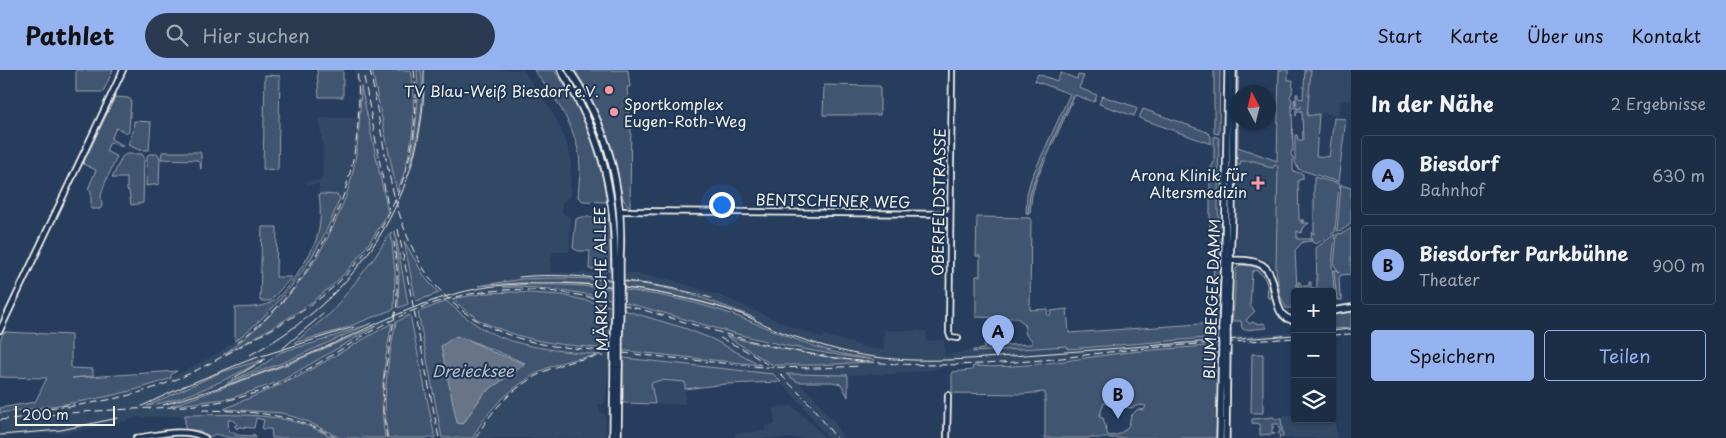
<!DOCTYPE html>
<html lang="de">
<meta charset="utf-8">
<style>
:root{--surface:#1c2e46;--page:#293a51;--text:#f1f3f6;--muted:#a0a8b3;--line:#3a4a5f;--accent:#95b2f1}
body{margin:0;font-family:"Playpen Sans",sans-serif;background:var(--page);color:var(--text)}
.controls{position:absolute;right:15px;bottom:15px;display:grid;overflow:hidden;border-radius:5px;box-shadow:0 1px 4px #0004}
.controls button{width:45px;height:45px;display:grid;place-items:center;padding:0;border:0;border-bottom:1px solid var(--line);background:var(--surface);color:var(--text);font:25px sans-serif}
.compass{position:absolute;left:1231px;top:15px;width:45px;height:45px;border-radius:50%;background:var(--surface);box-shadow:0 1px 4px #0004;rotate:353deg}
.scale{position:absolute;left:15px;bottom:12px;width:100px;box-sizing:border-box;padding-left:5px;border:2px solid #f4f1e8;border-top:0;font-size:14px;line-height:18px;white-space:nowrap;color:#f4f1e8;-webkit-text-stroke:4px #1d3557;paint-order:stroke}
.you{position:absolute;left:721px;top:134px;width:18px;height:18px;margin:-12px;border:4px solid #fff;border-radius:50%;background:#1a73e8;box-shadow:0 0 0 8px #1a73e833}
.badge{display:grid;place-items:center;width:32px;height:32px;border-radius:50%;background:var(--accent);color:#111;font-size:16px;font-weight:700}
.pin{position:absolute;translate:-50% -41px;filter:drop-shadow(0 1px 2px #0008)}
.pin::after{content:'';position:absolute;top:26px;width:18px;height:15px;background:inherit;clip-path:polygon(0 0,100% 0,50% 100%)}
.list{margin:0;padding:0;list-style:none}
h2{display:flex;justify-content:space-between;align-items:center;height:65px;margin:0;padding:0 20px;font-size:21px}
h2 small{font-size:16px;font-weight:400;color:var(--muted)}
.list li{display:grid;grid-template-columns:32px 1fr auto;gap:15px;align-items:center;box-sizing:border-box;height:80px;margin:0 10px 10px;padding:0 10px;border:1px solid var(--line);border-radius:5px}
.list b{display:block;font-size:19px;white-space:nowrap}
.list p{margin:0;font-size:16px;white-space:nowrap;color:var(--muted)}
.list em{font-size:16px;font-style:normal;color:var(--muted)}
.actions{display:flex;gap:10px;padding:15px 20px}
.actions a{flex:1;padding:11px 0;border:1px solid var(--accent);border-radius:5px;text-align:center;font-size:18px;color:var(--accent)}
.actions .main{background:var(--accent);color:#111}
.icon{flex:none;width:28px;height:28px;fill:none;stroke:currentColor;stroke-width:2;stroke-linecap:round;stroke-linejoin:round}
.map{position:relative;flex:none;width:1351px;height:368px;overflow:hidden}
header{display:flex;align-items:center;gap:30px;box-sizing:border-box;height:70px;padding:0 25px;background:var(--accent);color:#111}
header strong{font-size:24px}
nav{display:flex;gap:28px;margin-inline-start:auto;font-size:18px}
.search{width:350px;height:45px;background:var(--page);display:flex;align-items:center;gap:12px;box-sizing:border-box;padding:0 18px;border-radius:28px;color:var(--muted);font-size:19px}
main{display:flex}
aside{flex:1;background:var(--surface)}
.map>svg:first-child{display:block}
</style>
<header>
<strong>Pathlet</strong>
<div class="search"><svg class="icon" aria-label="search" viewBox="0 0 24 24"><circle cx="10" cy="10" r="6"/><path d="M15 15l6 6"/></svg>Hier suchen</div>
<nav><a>Start</a><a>Karte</a><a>Über uns</a><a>Kontakt</a></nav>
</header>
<main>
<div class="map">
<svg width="1351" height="368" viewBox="0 0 1351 368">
<rect width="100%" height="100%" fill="#263d5d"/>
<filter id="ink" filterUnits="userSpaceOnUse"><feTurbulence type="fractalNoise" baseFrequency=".02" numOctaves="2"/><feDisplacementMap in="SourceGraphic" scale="10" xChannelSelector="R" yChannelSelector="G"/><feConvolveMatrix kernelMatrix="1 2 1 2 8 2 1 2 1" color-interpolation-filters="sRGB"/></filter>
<g filter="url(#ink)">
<g fill="#334966" fill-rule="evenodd">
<path d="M 355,0 L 372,0 L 397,121 L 403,108 L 411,77 L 414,52 L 411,0 L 417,0 L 419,26 L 411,90 L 416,73 L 421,44 L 422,12 L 421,0 L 523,0 L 551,40 L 563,64 L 571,88 L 570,127 L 562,133 L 562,142 L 571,149 L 569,182 L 552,182 L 550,202 L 592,203 L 611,200 L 672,210 L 721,226 L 797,259 L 822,268 L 824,265 L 868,278 L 884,280 L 884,260 L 927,261 L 926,271 L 944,270 L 944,286 L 966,281 L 1068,276 L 1068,279 L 1295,262 L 1295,269 L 1193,277 L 1190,279 L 1146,281 L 1027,294 L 943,296 L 939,297 L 939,299 L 891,304 L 787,305 L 798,312 L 814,327 L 830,348 L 833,349 L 843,368 L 828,368 L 803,336 L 773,304 L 610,288 L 605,333 L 597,335 L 601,343 L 605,344 L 606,368 L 473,368 L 485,348 L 510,322 L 539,301 L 566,291 L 599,285 L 556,281 L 511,270 L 481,258 L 446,231 L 418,242 L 442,368 L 435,368 L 410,245 L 396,252 L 387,295 L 385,335 L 388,368 L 385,368 L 382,349 L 381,319 L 392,254 L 298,307 L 225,338 L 282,343 L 309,352 L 340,368 L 332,368 L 324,363 L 293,351 L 227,345 L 138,347 L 122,352 L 69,362 L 0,367 L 0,343 L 103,328 L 156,314 L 171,308 L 220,282 L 264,247 L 287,223 L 306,197 L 325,165 L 340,128 L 337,125 L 319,124 L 319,114 L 307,115 L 307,112 L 322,110 L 323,78 L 319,48 L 356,48 L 357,33 ZM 362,16 L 387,143 L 364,180 L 332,216 L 320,226 L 227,282 L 263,253 L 282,234 L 308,202 L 324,175 L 338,145 L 354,97 L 360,55 ZM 391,162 L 395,203 L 394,239 L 340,260 L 295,272 L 332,242 L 375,187 ZM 396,170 L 408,234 L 398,238 L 399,203 ZM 404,173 L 426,209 L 416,231 L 404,174 ZM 522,209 L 609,210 L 630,213 L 677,221 L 720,234 L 747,245 L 705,232 L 634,218 L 562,212 L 526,212 L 488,215 ZM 522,215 L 543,215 L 604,218 L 655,225 L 691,233 L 718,240 L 830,281 L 867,289 L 739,264 L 609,229 L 568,221 L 509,217 ZM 513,222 L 562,225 L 610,236 L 684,258 L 712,269 L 760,294 L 559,274 L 531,270 L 475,248 L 468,225 ZM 364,256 L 282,293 L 233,311 L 259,298 L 281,282 ZM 371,259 L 281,311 L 232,328 L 174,335 L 289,294 ZM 728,267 L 773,278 L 828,288 L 865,292 L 818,295 L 741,274 ZM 262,290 L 221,312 L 161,333 L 149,335 L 219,303 Z"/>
<path d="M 1311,0 L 1351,0 L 1351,31 L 1341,30 L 1337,45 L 1322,43 L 1307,46 Z"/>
<path d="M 1238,82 L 1278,96 L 1276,199 L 1267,190 L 1241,183 L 1237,179 Z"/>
<path d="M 661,310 L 685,312 L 685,334 L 655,334 L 651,313 Z"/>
<path d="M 792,336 L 815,357 L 824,368 L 735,368 L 735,363 L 765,361 L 765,356 L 775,355 L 774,337 Z"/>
<path d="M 1332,342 L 1334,342 L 1337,368 L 1281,368 L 1281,346 L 1295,345 L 1295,349 L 1332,349 Z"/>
</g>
<g fill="#40546f" stroke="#9aa2ac" fill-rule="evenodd">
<path d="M 76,0 L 113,0 L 103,22 L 76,22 Z"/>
<path d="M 317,0 L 343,0 L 343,27 L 319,27 Z"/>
<path d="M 372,0 L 411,0 C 417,42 413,84 397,122 Z"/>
<path d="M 417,0 L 421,0 C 425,32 419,65 410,96 C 415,64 420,32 417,0 Z"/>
<path d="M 534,0 L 554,0 C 578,32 593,67 602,106 C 604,113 609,125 606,132 L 583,131 L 578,127 C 579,113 581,99 579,85 C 574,54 553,24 534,0 Z"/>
<path d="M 575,0 L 628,0 L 630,17 L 627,17 L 629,49 L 631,50 L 630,137 C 619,131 620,110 617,98 C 609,63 595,31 575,0 Z"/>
<path d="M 1214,0 L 1220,0 L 1219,64 L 1214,63 Z"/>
<path d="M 1238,0 L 1238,77 L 1277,91 L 1279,0 L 1288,0 L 1288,10 L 1293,10 L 1292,23 L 1290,26 L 1292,31 L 1291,36 L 1292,37 L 1293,81 L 1291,82 L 1291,85 L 1293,87 L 1293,101 L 1303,104 L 1303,109 L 1298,110 L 1299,150 L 1304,150 L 1304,152 L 1301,151 L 1301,153 L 1309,153 L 1304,157 L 1301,163 L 1297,161 L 1297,169 L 1311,169 L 1311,171 L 1303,172 L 1295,180 L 1297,219 L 1299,219 L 1298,212 L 1300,212 L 1301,216 L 1309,216 L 1309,212 L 1311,212 L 1311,219 L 1317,217 L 1316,178 L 1335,164 L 1332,195 L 1335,230 L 1332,230 L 1332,222 L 1295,222 L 1295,238 L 1286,238 L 1280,225 L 1276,199 L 1278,97 L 1275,95 L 1273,98 L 1264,96 L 1264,94 L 1254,91 L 1241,91 L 1240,95 L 1237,95 Z"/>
<path d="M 1303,0 L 1311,0 L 1307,46 L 1319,44 L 1316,86 L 1329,87 L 1334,48 L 1346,49 L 1338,112 L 1298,99 L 1295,91 L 1295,65 L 1297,65 L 1298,70 L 1303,70 L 1302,41 L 1297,41 L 1296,46 L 1296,39 L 1301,38 L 1301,36 L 1294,38 L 1294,30 L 1295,29 L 1296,35 L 1296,24 L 1298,24 L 1298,28 L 1303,29 L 1305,1 Z"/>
<path d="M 1061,3 L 1077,9 L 1078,5 L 1084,6 L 1079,18 L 1097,25 L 1094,32 L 1075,25 L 1036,111 L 1032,125 L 1030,143 L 1026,143 L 1027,124 L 1031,109 L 1070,24 L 1035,11 L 1038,4 L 1057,11 Z"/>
<path d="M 265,5 L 280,6 L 278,100 L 263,99 Z"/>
<path d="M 824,15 L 880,16 L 880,45 L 823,45 Z"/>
<path d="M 361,16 L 388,143 C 370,174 349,203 321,225 C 291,249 256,266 223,285 C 272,248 307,212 333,157 C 342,138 350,117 354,96 C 359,69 360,43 361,16 Z"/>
<path d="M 1102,26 L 1136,37 L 1137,39 L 1134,46 L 1099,34 Z"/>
<path d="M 115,27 L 128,28 L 131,30 L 129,60 L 128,63 L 116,58 L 111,69 L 123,75 L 122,77 L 110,72 L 106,81 L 117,87 L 105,113 L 101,125 L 102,136 L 100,139 L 91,139 L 91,121 L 88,119 L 96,100 L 83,94 Z"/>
<path d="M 1143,39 L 1207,62 L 1211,66 L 1211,74 L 1139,48 Z"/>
<path d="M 134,51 L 151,52 L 149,80 L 139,80 L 128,75 L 133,61 Z"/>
<path d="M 1214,66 L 1219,68 L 1218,139 L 1219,148 L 1222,152 L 1218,267 L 1068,279 L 1067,276 L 973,282 L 973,280 L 984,279 L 984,274 L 987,274 L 987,276 L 1032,274 L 1032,270 L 1026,265 L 1024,253 L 1017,248 L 976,247 L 976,206 L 980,206 L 980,186 L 976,186 L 977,147 L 1031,148 L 1030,240 L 1048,239 L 1047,245 L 1048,246 L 1051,244 L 1051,241 L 1067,239 L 1069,263 L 1214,253 L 1213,229 L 1214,173 L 1210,163 L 1210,100 L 1214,92 Z"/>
<path d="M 162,82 L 200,82 L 201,84 L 201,99 L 200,93 L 197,90 L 161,89 Z"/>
<path d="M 126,84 L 142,84 L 144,87 L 143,133 L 131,135 L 129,121 L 127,120 L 127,108 L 112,108 L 122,87 Z"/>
<path d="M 149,84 L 158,84 L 160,88 L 159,114 L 146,116 L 147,86 Z"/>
<path d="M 1314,107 L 1339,114 L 1335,162 L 1316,174 L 1312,172 L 1311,162 L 1314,164 Z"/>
<path d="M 1341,115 L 1351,118 L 1351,154 L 1342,160 L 1337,161 Z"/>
<path d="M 319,124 L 337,125 L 340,128 C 319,186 284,234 235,271 L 235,238 C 246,237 260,238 270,233 C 284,226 313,183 317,167 C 321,155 321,137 319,124 Z"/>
<path d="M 581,147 L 603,147 L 609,150 L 611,200 L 589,199 L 590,181 L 578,181 L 573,178 L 576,149 Z"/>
<path d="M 262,157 L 277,157 L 276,207 L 292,207 L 270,231 L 260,231 Z"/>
<path d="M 1351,158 L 1351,204 L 1341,205 L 1339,208 L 1340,226 L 1342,226 L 1342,230 L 1337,230 L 1334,200 L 1337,200 L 1340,203 L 1334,195 L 1337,164 L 1344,163 Z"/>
<path d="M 395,161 L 408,234 L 398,238 L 399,203 Z"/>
<path d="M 391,162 L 395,203 L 394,239 L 340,260 L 294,273 L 332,242 L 375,187 Z"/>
<path d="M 404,171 L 426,209 L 439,223 L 416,231 Z"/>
<path d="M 1240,195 C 1258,196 1266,198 1269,217 C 1270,222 1271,226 1270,229 L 1267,227 C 1269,216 1266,205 1255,200 L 1252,202 L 1250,236 L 1255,241 L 1246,250 L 1250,254 L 1252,252 L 1257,254 L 1264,253 L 1267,258 L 1244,260 L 1242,258 L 1241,251 L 1232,251 L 1234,236 L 1236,199 Z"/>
<path d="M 551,208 C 593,208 637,211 678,221 C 705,228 730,238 755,248 C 664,218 575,206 478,216 L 522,209 Z"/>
<path d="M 522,215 C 586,213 658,221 719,240 C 756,252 792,270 830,281 C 845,285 860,287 875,290 C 829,285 785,276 741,265 C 683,250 626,229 567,221 C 546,218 524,217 503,217 Z"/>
<path d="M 513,222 L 562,225 L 610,236 L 684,258 L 712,269 L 761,295 L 559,274 C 529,270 502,262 475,248 L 473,244 L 470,244 L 452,229 L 486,223 Z"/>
<path d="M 446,231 C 457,240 468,250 480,257 C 514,278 562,281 601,285 C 590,287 578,288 567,291 C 531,300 488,334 473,368 L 442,368 L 418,242 ZM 467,269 L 525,293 L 483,324 L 463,354 Z"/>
<path d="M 1351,242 L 1351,258 L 1332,259 L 1332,244 Z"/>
<path d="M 410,245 L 435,368 L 388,368 C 381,327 388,292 396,252 Z"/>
<path d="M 372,253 L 282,293 L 227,313 L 259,298 L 281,282 L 317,272 Z"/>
<path d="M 392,253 C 384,292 379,328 385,368 L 340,368 L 309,352 L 282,343 L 224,339 L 298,307 Z"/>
<path d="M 376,256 L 281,311 L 232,328 L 171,336 L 289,294 Z"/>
<path d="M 4,262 L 71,265 L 71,298 L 93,299 L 93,306 L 72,308 L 177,301 L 171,305 L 171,308 C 116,329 58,335 0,343 L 0,338 L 35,332 L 47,308 L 0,307 L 0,270 Z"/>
<path d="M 726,266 C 773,278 820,287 869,292 L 818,295 L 773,295 Z"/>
<path d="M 1205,276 L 1208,283 L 1219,283 L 1216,368 L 1045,368 L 1045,322 L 1022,324 L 952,323 L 952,302 L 972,300 L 973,296 C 1016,299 1064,291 1106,285 C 1139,280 1173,279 1205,276 ZM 1104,333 L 1131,338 L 1139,335 L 1146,336 L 1144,340 L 1138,339 L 1131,346 L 1129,355 L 1125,360 L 1117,365 L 1108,366 L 1103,348 L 1099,347 Z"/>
<path d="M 1252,284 L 1263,284 L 1263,343 L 1251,343 Z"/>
<path d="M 623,288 L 773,304 L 781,312 L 725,314 L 685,319 L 685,312 L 661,310 L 651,313 L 655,334 L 623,333 Z"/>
<path d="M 265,289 C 228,309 188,329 147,336 L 219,303 Z"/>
<path d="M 786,304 L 848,305 L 848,327 L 841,314 L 832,312 L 798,312 Z"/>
<path d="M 185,345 C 233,345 289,340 332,368 L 272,368 L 271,359 L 262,359 L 264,350 L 256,348 L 254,358 L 238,357 L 237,359 L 234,356 L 237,355 L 236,352 L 234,352 L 233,350 L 228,350 L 229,362 L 235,362 L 236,365 L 252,366 L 253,364 L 255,365 L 256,368 L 231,368 L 215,364 L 210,367 L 199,361 L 185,359 Z"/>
<path d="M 1273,347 L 1276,349 L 1281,349 L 1283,367 L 1279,368 L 1280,366 L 1278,363 L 1280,362 L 1280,358 L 1278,358 L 1279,354 L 1272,354 L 1272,357 L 1274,357 L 1272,358 L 1272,363 L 1275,364 L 1260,365 L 1260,354 L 1252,353 L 1252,349 Z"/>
</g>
<path fill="#677588" stroke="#9fa7ae" d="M 456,266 L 467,269 L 493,282 L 525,294 L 483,324 L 463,354 L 457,353 L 441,276 Z"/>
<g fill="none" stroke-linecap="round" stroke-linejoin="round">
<path stroke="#9fa7ae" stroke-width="1" d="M 1028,143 L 1030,125 L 1034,111 L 1073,25"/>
<defs>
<g id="minor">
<path d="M 952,0 L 949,263 L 951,267 L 958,268"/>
<path d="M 621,141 L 950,144"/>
<path d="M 0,260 L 123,0"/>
<path d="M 136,368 C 157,365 185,357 205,368"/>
<path d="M 947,368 L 948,325"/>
</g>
<g id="major">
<path d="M 561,0 C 600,63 614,114 615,189"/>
<path d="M 569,0 C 608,56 624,121 620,189"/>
<path d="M 1227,190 C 1238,191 1252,189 1262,195 C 1281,207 1269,250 1295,250"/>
<path d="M 1332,241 L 1351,238"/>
<path d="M 1222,259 L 1225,190 L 1228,0"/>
<path d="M 1227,259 L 1232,144 L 1233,0"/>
<path d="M 614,273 L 615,241"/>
<path d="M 619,273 L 620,241"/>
<path d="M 613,368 L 614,296"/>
<path d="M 618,368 L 619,296"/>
<path d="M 1220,368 L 1222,278"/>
<path d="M 1226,368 L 1227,278"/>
</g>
</defs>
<use href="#minor" stroke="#f4f1e8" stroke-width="8"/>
<use href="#major" stroke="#f4f1e8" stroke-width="9"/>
<use href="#minor" stroke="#1d3557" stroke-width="4.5"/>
<use href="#major" stroke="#1d3557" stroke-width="5.5"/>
<g stroke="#f4f1e8" stroke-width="1">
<path d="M 519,207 C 549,204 578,206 608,209 C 644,213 677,218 711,228"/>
<path d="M 1332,261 L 1351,259"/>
<path d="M 283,278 L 323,244"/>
<path d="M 250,285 C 358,227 427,125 424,0"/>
<path d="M 232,309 L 264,290"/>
<path d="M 182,317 L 252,289 L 354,257"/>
<path d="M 163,335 C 213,320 263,304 312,283 C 375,256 434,221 504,215 C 574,208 675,220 741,244 C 756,250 769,257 784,263 C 813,273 843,283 874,287 C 929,294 983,288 1038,284 C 1123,278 1209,271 1295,265"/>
<path d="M 142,336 L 187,315"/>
<path d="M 0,365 L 61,360 L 118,348"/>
</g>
<g stroke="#f4f1e8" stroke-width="1" stroke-dasharray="8 4" stroke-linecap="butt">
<path d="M 370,0 C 395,128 395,250 553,276 L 762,297 L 820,298 L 861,296"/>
<path d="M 364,7 L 389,142"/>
<path d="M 398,159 L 439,368"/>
<path d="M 1332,265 L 1351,264"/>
<path d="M 720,268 L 745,280 L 767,294"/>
<path d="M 236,273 C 321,213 369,103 357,0"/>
<path d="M 780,304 L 811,335 L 836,368"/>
<path d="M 67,337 C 98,332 130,327 159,316 C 191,305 220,288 250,271 C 272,259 295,247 315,232 C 387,179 425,88 414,0"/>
<path d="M 37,340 L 74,334"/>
<path d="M 202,340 C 249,341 294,343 336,368"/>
<path d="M 0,350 C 38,346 75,342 113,340 C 162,337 211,338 258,322 C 299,308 334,283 370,262 C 411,238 455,223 503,220 C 587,216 664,248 744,269 C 776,278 809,284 842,289 C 903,297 967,296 1029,291 C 1062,289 1095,283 1128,280 C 1183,274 1239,272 1295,268"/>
<path d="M 387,368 L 383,341 L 384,308 L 397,233 L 397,200 L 394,172"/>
<path d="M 476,368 C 502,319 547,291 603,286"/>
</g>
<defs>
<g id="major-bridge">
<path d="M 615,241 L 615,189"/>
<path d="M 620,241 L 620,189"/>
<path d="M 1222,278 L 1222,259"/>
<path d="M 1227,278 L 1227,259"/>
<path d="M 614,296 L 614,273"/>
<path d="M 619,296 L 619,273"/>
</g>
</defs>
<use href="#major-bridge" stroke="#f4f1e8" stroke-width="9" stroke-linecap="butt"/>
<use href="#major-bridge" stroke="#1d3557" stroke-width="5.5"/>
</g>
</g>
<g fill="#ff9aa2" stroke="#1d3557" stroke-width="2">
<circle cx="609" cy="20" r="5"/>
<circle cx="614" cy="42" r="5"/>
<path d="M1255.5 105.5h5v5h5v5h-5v5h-5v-5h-5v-5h5z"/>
</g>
<g text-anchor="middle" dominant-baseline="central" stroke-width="4" stroke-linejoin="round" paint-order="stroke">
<g font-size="15" fill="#f4f1e8" stroke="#1d3557" text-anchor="end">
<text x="599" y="20">TV Blau-Weiß Biesdorf e.V.</text>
<text x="624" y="33" text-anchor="start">Sportkomplex<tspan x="624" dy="17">Eugen-Roth-Weg</tspan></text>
<text x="1247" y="104">Arona Klinik für<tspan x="1247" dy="17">Altersmedizin</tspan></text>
</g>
<g font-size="15" fill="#f4f1e8" stroke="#1d3557">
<text transform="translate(833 130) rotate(1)">BENTSCHENER WEG</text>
<text transform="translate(938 132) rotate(-89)">OBERFELDSTRASSE</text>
<text transform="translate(600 209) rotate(-91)">MÄRKISCHE ALLEE</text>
<text transform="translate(1211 229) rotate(-88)">BLUMBERGER DAMM</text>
</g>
<g font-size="16" font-style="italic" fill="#bcbfc2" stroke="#1d3557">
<text x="473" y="300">Dreiecksee</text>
</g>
</g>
</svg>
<div class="controls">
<button>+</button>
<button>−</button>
<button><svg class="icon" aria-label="layers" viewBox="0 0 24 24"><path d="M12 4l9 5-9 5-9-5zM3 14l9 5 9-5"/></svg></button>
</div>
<svg class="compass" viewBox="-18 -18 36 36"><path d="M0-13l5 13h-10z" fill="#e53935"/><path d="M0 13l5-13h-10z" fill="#a0a8b3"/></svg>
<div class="scale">200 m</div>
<div class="you"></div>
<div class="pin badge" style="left:998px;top:286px">A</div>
<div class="pin badge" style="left:1118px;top:349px">B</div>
</div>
<aside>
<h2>In der Nähe<small>2 Ergebnisse</small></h2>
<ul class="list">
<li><span class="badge">A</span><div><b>Biesdorf</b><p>Bahnhof</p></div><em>630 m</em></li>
<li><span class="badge">B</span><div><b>Biesdorfer Parkbühne</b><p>Theater</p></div><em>900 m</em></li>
</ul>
<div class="actions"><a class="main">Speichern</a><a>Teilen</a></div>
</aside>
</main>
